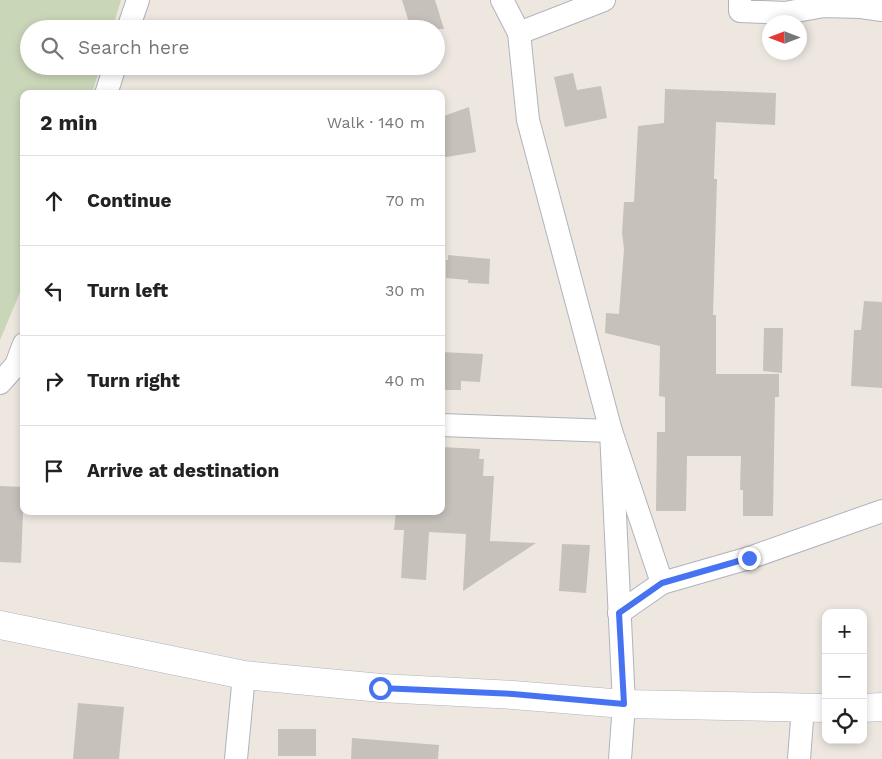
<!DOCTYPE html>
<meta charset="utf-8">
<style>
:root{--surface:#fff;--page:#f2f2f2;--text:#222;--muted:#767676;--line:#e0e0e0}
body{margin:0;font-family:"Work Sans",sans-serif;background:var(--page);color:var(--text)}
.controls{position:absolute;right:15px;bottom:15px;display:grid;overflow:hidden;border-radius:10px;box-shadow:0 2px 8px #0003}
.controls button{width:45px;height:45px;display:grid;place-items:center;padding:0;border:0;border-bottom:1px solid var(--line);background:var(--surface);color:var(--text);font:25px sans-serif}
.compass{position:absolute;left:762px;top:15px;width:45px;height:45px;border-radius:50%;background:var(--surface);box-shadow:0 2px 8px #0003;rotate:270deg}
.stop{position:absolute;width:15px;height:15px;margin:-11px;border:4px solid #4773f3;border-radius:50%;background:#fff}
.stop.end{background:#4773f3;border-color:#fff;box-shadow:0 1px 5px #0008}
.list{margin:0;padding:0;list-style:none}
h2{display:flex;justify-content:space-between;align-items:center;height:65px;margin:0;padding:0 20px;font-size:21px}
h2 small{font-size:16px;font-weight:400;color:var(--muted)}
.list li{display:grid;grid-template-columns:32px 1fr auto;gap:15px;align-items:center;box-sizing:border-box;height:90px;padding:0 20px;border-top:1px solid var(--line)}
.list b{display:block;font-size:19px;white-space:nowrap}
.list em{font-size:16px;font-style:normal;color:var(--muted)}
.icon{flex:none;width:28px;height:28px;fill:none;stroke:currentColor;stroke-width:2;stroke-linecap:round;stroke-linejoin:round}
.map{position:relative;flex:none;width:882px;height:759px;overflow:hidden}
.search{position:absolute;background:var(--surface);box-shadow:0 2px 8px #0003;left:20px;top:20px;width:425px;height:55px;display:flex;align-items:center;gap:12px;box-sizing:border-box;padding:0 18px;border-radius:28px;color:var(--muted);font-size:19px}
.panel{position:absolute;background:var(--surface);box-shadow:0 2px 8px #0003;left:20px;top:90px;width:425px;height:425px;border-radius:10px}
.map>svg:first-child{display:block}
</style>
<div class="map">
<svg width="882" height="759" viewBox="0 0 882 759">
<rect width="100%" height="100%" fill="#ede7e0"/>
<path fill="#c9d6b8" d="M 0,0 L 121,0 L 112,29 L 29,29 L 29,66 L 100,66 L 92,94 L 24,94 L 24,283 L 0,340 Z"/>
<g fill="#c6c1bb">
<path d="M 402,0 L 435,0 L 444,29 L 411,29 Z"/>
<path d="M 573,73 L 577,90 L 601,86 L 607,118 L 565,127 L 554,77 Z"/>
<path d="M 665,89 L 776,93 L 775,125 L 716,122 L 714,179 L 717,179 L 713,315 L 716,315 L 716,374 L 779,374 L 779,397 L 775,397 L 773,516 L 743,516 L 743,490 L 740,490 L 741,456 L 687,456 L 686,511 L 656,511 L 657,432 L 665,432 L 665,397 L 659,396 L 660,346 L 605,333 L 606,313 L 619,314 L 624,249 L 622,233 L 624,202 L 634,202 L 638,126 L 664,123 Z"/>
<path d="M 469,107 L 476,152 L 441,158 L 441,117 Z"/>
<path d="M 448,255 L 490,259 L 489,284 L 468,283 L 468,280 L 446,278 L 446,260 L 448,260 Z"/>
<path d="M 864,301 L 882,302 L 882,388 L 851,386 L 854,330 L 861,330 Z"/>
<path d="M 764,328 L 783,328 L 782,373 L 763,371 Z"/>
<path d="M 441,352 L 483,354 L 480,382 L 461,381 L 461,390 L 441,390 Z"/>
<path d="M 441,447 L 480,449 L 479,459 L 484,459 L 483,476 L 494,476 L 490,541 L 536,543 L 463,591 L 466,534 L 429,532 L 426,580 L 401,578 L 404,530 L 394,530 L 396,511 L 441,511 Z"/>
<path d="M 0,486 L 24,487 L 21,563 L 0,562 Z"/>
<path d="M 562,544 L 590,545 L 586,593 L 559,591 Z"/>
<path d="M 78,703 L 124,707 L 119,759 L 73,759 Z"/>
<rect x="278" y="729" width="38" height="27"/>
<path d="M 352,738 L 439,745 L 438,759 L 351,759 Z"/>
</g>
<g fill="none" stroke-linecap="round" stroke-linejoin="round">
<defs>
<g id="minor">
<path d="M 502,0 L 519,33"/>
<path d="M 604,0 L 519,33 L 528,120 L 611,431 L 624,704 L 620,759"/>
<path d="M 740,0 L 740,11 L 785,13 L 824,6 L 861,7 L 882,10"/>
<path d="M 128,29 L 138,0"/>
<path d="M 106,94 L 115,66"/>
<path d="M 0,383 L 16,365 L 24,344"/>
<path d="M 441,425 L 611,431 L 662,583 L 749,558 L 882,511"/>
<path d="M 619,613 L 662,583"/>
<path d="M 236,759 L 244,675"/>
<path d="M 799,759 L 803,707"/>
</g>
<g id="secondary">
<path d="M 0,625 L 244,675 L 381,688 L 513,695 L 624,704 L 826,708"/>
<path d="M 863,708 L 882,707"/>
</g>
</defs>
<use href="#minor" stroke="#b0b3bc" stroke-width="24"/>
<use href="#secondary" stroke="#b0b3bc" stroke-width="29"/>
<use href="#minor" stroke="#fff" stroke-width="22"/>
<use href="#secondary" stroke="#fff" stroke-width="28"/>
</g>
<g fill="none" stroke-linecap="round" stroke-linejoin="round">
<path stroke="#4773f3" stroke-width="6" d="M 380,688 L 513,694 L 624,704 L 619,613 L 662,583 L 749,558"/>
</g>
</svg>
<div class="controls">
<button>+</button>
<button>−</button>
<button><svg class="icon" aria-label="locate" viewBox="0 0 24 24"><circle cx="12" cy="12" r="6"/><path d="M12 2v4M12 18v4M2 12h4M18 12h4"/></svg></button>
</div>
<svg class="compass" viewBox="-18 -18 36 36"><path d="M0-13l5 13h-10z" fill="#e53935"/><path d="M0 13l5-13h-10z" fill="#767676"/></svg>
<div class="stop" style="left:380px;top:688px"></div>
<div class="stop end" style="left:749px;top:558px"></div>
<div class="search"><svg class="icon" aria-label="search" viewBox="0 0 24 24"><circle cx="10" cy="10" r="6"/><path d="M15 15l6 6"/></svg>Search here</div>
<section class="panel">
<h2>2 min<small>Walk · 140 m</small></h2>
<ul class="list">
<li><svg class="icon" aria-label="ahead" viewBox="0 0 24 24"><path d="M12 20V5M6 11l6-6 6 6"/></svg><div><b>Continue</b></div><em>70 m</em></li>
<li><svg class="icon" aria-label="left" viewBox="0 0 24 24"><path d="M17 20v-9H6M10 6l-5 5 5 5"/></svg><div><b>Turn left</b></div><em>30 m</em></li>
<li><svg class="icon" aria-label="right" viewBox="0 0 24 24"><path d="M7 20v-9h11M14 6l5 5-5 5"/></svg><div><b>Turn right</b></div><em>40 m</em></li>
<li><svg class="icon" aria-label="arrive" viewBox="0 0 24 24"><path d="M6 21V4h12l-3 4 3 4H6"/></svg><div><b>Arrive at destination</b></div></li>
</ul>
</section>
</div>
